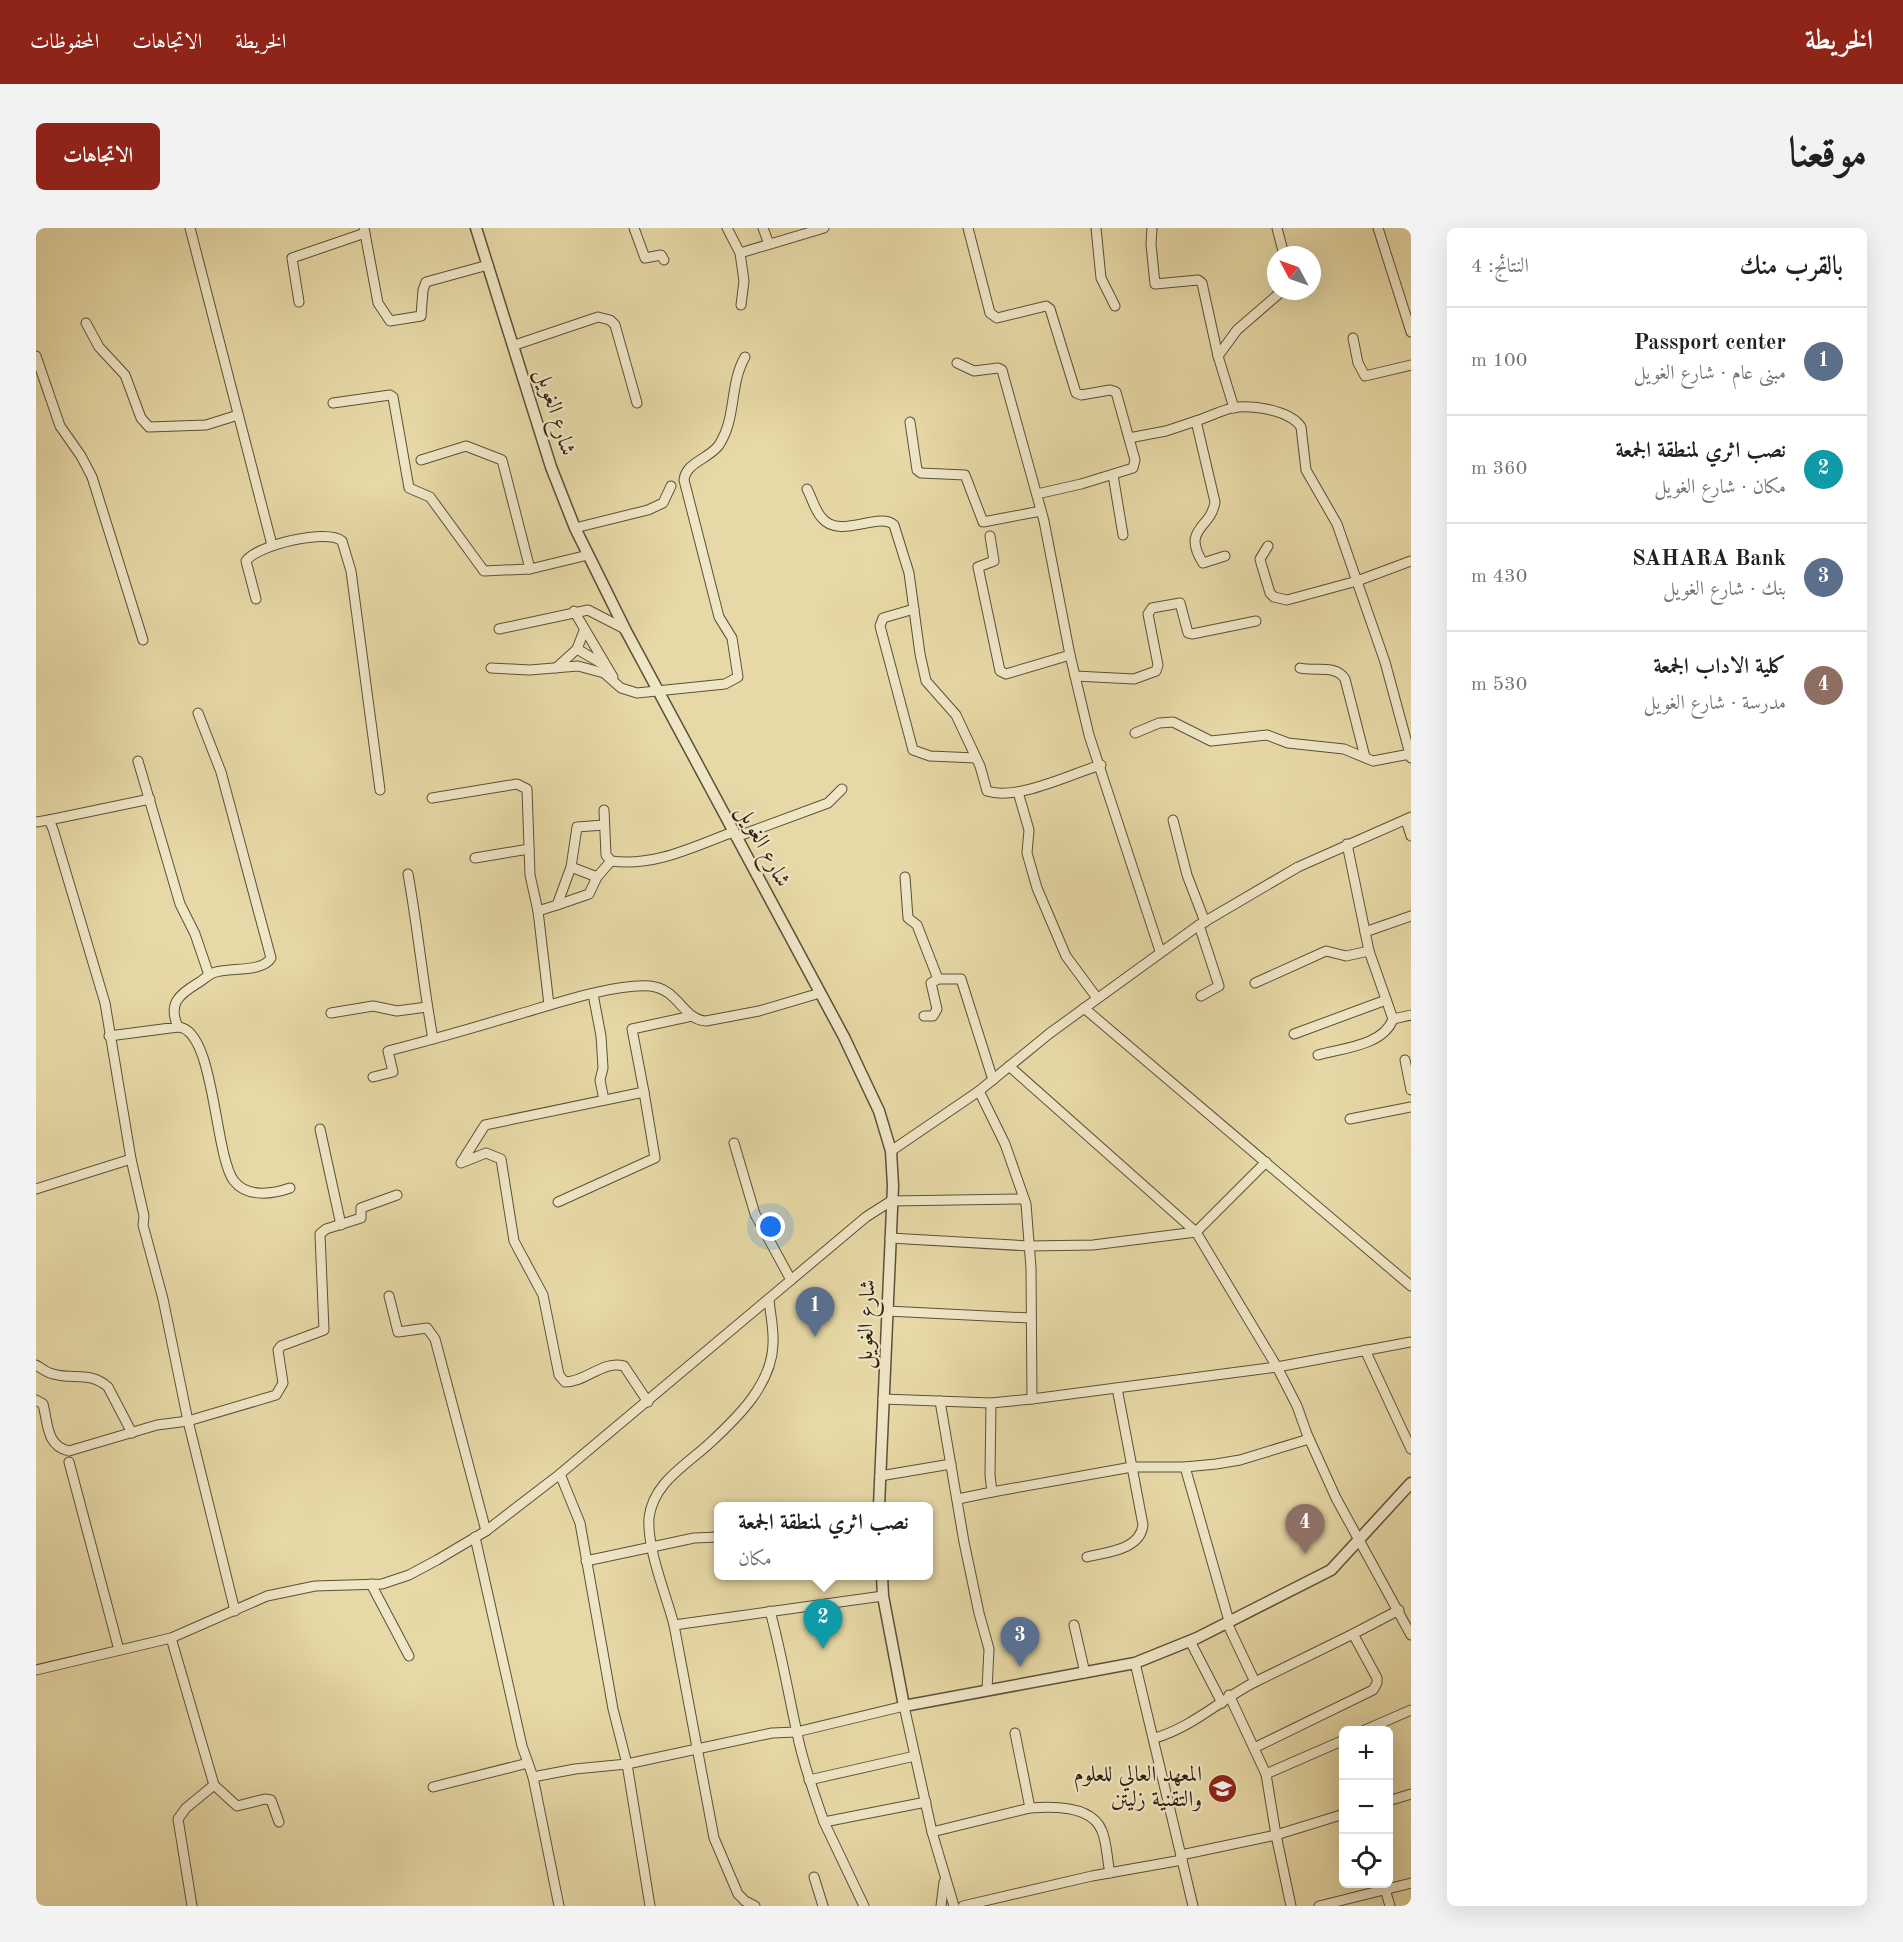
<!DOCTYPE html>
<html lang="ar">
<meta charset="utf-8">
<style>
:root{--surface:#fff;--page:#f2f2f2;--text:#202124;--muted:#757577;--line:#e0e0e0;--accent:#8f2418}
body{margin:0;font-family:"Old Standard TT",Amiri,serif;background:var(--page);color:var(--text);direction:rtl}
.controls{position:absolute;right:18px;bottom:18px;display:grid;overflow:hidden;border-radius:9px;box-shadow:0 6px 24px #0002}
.controls button{width:54px;height:54px;display:grid;place-items:center;padding:0;border:0;border-bottom:2px solid var(--line);background:var(--surface);color:var(--text);font:30px sans-serif}
.compass{position:absolute;left:1231px;top:18px;width:54px;height:54px;border-radius:50%;background:var(--surface);box-shadow:0 6px 24px #0002;rotate:311deg}
.you{position:absolute;left:735px;top:999px;width:21px;height:21px;margin:-15px;border:4px solid #fff;border-radius:50%;background:#1a73e8;box-shadow:0 0 0 9px #1a73e833}
.badge{display:grid;place-items:center;width:39px;height:39px;border-radius:50%;background:var(--accent);color:#fff;font-size:20px;font-weight:700}
.pin{position:absolute;translate:-50% -50px;filter:drop-shadow(0 2px 3px #0008)}
.pin::after{content:'';position:absolute;top:32px;width:21px;height:18px;background:inherit;clip-path:polygon(0 0,100% 0,50% 100%)}
.popup{position:absolute;left:678px;top:1274px;width:219px;height:78px;box-sizing:border-box;display:grid;place-content:center;border-radius:9px;background:var(--surface);filter:drop-shadow(0 2px 4px #0005);font-size:20px;white-space:nowrap;color:var(--muted)}
.popup b{font-size:22px;color:var(--text)}
.popup::after{content:'';position:absolute;left:50%;top:100%;margin-left:-12px;border:12px solid transparent;border-top-color:var(--surface)}
.list{margin:0;padding:0;list-style:none}
h2{display:flex;justify-content:space-between;align-items:center;height:78px;margin:0;padding:0 24px;font-size:26px}
h2 small{font-size:20px;font-weight:400;color:var(--muted)}
.list li{display:grid;grid-template-columns:39px 1fr auto;gap:18px;align-items:center;box-sizing:border-box;height:108px;padding:0 24px;border-top:2px solid var(--line)}
.list b{display:block;font-size:22px;white-space:nowrap}
.list p{margin:0;font-size:20px;white-space:nowrap;color:var(--muted)}
.list em{font-size:20px;font-style:normal;color:var(--muted)}
.icon{flex:none;width:33px;height:33px;fill:none;stroke:currentColor;stroke-width:2;stroke-linecap:round;stroke-linejoin:round}
.map{position:relative;flex:none;width:1375px;height:1678px;overflow:hidden;direction:ltr;border-radius:9px}
header{display:flex;align-items:center;gap:36px;box-sizing:border-box;height:84px;padding:0 30px;background:var(--accent);color:#fff}
header strong{font-size:28px}
nav{display:flex;gap:33px;margin-inline-start:auto;font-size:21px}
.intro{display:flex;align-items:center;justify-content:space-between;box-sizing:border-box;height:144px;padding:0 36px}
h1{margin:0;font-size:42px}
.button{padding:15px 27px;border-radius:9px;background:var(--accent);color:#fff;font-size:21px;font-weight:700}
main{display:flex;gap:36px;padding:0 36px}
aside{flex:1;background:var(--surface);border-radius:9px;box-shadow:0 6px 24px #0002}
.map>svg:first-child{display:block}
</style>
<header>
<strong>الخريطة</strong>
<nav><a>الخريطة</a><a>الاتجاهات</a><a>المحفوظات</a></nav>
</header>
<div class="intro"><h1>موقعنا</h1><a class="button">الاتجاهات</a></div>
<main>
<aside>
<h2>بالقرب منك<small>النتائج: 4</small></h2>
<ul class="list">
<li><span class="badge" style="background:#5c6f8a">1</span><div><b>Passport center</b><p>مبنى عام · شارع الغويل</p></div><em>100 m</em></li>
<li><span class="badge" style="background:#0f9aa8">2</span><div><b>نصب اثري لمنطقة الجمعة</b><p>مكان · شارع الغويل</p></div><em>360 m</em></li>
<li><span class="badge" style="background:#5c6f8a">3</span><div><b>SAHARA Bank</b><p>بنك · شارع الغويل</p></div><em>430 m</em></li>
<li><span class="badge" style="background:#8d6e63">4</span><div><b>كلية اﻻداب الجمعة</b><p>مدرسة · شارع الغويل</p></div><em>530 m</em></li>
</ul>
</aside>
<div class="map">
<svg width="1375" height="1678" viewBox="0 0 1375 1678">
<rect width="100%" height="100%" fill="#e7d9a7"/>
<filter id="stains"><feTurbulence type="fractalNoise" baseFrequency=".00333" numOctaves="4"/><feColorMatrix values="0 0 0 0 .2 0 0 0 0 .09 0 0 0 0 .02 0 0 0 .5 -.17"/></filter>
<radialGradient id="worn" r=".72"><stop offset=".6" stop-color="#630" stop-opacity="0"/><stop offset="1" stop-color="#630" stop-opacity=".3"/></radialGradient>
<g fill="none" stroke-linecap="round" stroke-linejoin="round">
<defs>
<g id="minor">
<path d="M 154,0 L 236,317"/>
<path d="M 328,0 L 342,75 L 354,93 L 385,88 L 387,62 L 390,54 L 452,37"/>
<path d="M 598,0 L 609,30 L 625,27 L 628,32"/>
<path d="M 691,0 L 704,25 L 788,0"/>
<path d="M 727,0 L 733,16"/>
<path d="M 932,0 L 954,85 L 961,90 L 1010,78 L 1014,81 L 1040,165 L 1045,167 L 1074,162 L 1080,164 L 1099,232 L 1097,240 L 1045,256 L 1001,266"/>
<path d="M 1060,0 L 1065,50 L 1079,78"/>
<path d="M 1116,0 L 1115,16 L 1119,56 L 1162,52 L 1166,55 L 1182,128 L 1198,180"/>
<path d="M 1241,0 L 1248,27"/>
<path d="M 1342,0 L 1375,104"/>
<path d="M 704,25 L 708,53 L 705,77"/>
<path d="M 263,74 L 256,30 L 329,5"/>
<path d="M 50,95 L 63,119 L 89,147 L 105,190 L 113,199 L 170,197 L 202,187"/>
<path d="M 1317,110 L 1322,135 L 1329,148 L 1375,137"/>
<path d="M 479,117 L 562,89 L 574,92 L 579,97 L 601,175"/>
<path d="M 0,128 L 24,198 L 45,228 L 56,249 L 107,412"/>
<path d="M 1182,128 L 1201,102 L 1246,63"/>
<path d="M 921,135 L 938,143 L 962,140 L 966,142 L 1008,293 L 1034,427 L 1053,507 L 1124,723"/>
<path d="M 297,175 L 354,167 L 357,169 L 373,260 L 394,269 L 448,343 L 494,341 L 552,327"/>
<path d="M 1160,193 C 1172,189 1184,183 1196,180 C 1214,176 1254,182 1265,199 L 1270,242 L 1301,296 L 1349,434 L 1374,526"/>
<path d="M 874,194 L 881,242 L 885,245 L 929,247 L 947,294 L 1005,283"/>
<path d="M 1093,210 L 1130,203 L 1160,193 L 1179,274 C 1175,301 1145,300 1167,335 L 1189,328"/>
<path d="M 385,232 L 430,218 L 466,232 L 494,341"/>
<path d="M 1077,247 L 1087,307"/>
<path d="M 771,261 C 776,270 779,283 786,290 C 804,312 843,283 858,297 L 873,345 L 884,426 L 890,453 L 920,487 L 944,538 L 951,563 C 982,573 1034,546 1065,537"/>
<path d="M 539,300 L 612,282 L 627,275 L 635,258"/>
<path d="M 954,308 L 958,333 L 942,339 L 964,443 L 970,446 L 1034,427"/>
<path d="M 1232,318 L 1224,331 L 1225,335 L 1234,365 L 1238,369 L 1251,372 L 1321,353 L 1375,333"/>
<path d="M 220,371 L 210,333 C 221,317 292,300 306,313 L 315,343 L 344,562"/>
<path d="M 878,381 L 847,390 L 844,398 L 877,522 L 894,528 L 940,530"/>
<path d="M 538,383 L 577,449"/>
<path d="M 463,401 L 552,382 L 589,401"/>
<path d="M 541,421 L 570,438"/>
<path d="M 455,440 L 494,442 L 542,438 L 568,445 L 585,460 L 601,465 L 689,456 L 702,449 L 696,410 L 683,389 L 648,252 C 650,234 673,231 683,217 C 701,189 693,157 709,129"/>
<path d="M 520,440 L 541,421 L 548,403"/>
<path d="M 1264,440 C 1280,444 1299,436 1309,451 L 1329,529"/>
<path d="M 1039,448 L 1098,451 L 1120,443 L 1122,437 L 1112,386 L 1116,380 L 1144,375 L 1152,405 L 1156,406 L 1220,393"/>
<path d="M 1099,505 L 1123,495 L 1137,494 L 1175,513 L 1231,507 L 1252,515 L 1308,521 L 1337,533 L 1374,526 L 1375,530"/>
<path d="M 102,533 L 144,676 L 159,706 L 173,747"/>
<path d="M 982,564 L 993,602 L 991,625 L 1001,660 L 1030,728 L 1061,770"/>
<path d="M 396,570 L 481,556 L 491,561 L 494,647 L 502,683 L 513,777"/>
<path d="M 568,582 L 570,627 L 575,633 C 618,639 657,619 697,604"/>
<path d="M 13,592 L 114,571"/>
<path d="M 1137,592 L 1151,647 L 1169,694"/>
<path d="M 1370,592 L 1375,608"/>
<path d="M 0,594 L 13,592 L 17,601 L 69,775 L 95,931 L 108,988 L 107,997 L 127,1071 L 152,1193 L 199,1383"/>
<path d="M 700,609 L 792,575 L 806,561"/>
<path d="M 1311,616 L 1333,723 L 1357,791 L 1375,787"/>
<path d="M 439,630 L 493,621"/>
<path d="M 372,646 C 382,701 387,756 397,811"/>
<path d="M 561,649 L 575,633"/>
<path d="M 869,649 L 872,690 L 881,697 L 902,751"/>
<path d="M 521,677 L 553,666 L 561,649 L 535,639"/>
<path d="M 502,683 L 521,677 L 535,639 L 541,599 L 568,597"/>
<path d="M 1163,697 L 1183,758 L 1165,768"/>
<path d="M 1329,704 L 1375,688"/>
<path d="M 1219,755 L 1290,723 L 1310,728 L 1333,723"/>
<path d="M 557,766 L 565,808 L 567,840 L 564,852 L 568,872"/>
<path d="M 1048,780 L 1375,1058"/>
<path d="M 295,785 L 337,778 L 361,783 L 391,779"/>
<path d="M 888,788 L 897,788 L 901,781 L 895,755 L 902,751 L 925,751 L 957,852"/>
<path d="M 142,799 C 179,801 178,927 198,953 C 211,970 237,966 254,960"/>
<path d="M 1258,806 L 1350,772"/>
<path d="M 73,808 L 142,799 C 132,776 142,767 162,755 C 167,752 172,747 177,745 C 193,739 226,745 235,730 L 185,544 L 162,485"/>
<path d="M 1282,827 C 1306,820 1347,818 1357,791"/>
<path d="M 1369,832 L 1375,862"/>
<path d="M 973,838 L 1160,1004 L 1241,1139 L 1261,1178 L 1271,1206 L 1300,1270 L 1375,1407"/>
<path d="M 337,849 L 357,844 L 352,823 C 395,812 437,800 480,787 C 515,777 579,755 614,758 C 643,761 646,791 670,793 L 723,783 L 784,765"/>
<path d="M 943,863 L 969,916 L 990,976 L 995,1040 L 996,1171"/>
<path d="M 1314,891 L 1375,879"/>
<path d="M 284,901 L 305,997"/>
<path d="M 698,915 L 719,986 L 755,1052"/>
<path d="M 855,923 L 943,863 L 1014,805 L 1163,697 L 1262,639 L 1375,589"/>
<path d="M 0,961 L 95,931"/>
<path d="M 522,974 L 619,930 L 608,864"/>
<path d="M 854,1010 L 993,1018 L 1057,1017 L 1160,1004 L 1230,934"/>
<path d="M 353,1068 L 362,1104 L 391,1100 L 399,1111 L 450,1303"/>
<path d="M 851,1083 L 994,1090"/>
<path d="M 1329,1122 L 1375,1221"/>
<path d="M 0,1137 C 5,1140 11,1145 17,1146 C 38,1152 54,1143 72,1159 L 96,1205"/>
<path d="M 847,1171 L 955,1175 L 996,1171 L 1241,1139 L 1375,1114"/>
<path d="M 0,1172 L 7,1176 C 12,1195 10,1218 33,1223 L 121,1197 L 152,1193 L 240,1167 L 247,1155 L 242,1122 L 245,1118 L 288,1102 L 284,1006 L 290,1001 L 325,990 L 325,980 L 361,967"/>
<path d="M 904,1173 L 928,1314 L 943,1385 L 953,1421 L 951,1462"/>
<path d="M 612,1174 L 588,1138 C 567,1132 550,1154 529,1154 L 523,1147 L 507,1067 L 478,1013 L 465,931 L 450,925 L 425,935 L 449,897 L 608,864 L 596,801 L 656,788"/>
<path d="M 33,1234 L 83,1422"/>
<path d="M 1149,1239 L 1193,1393"/>
<path d="M 524,1246 L 544,1295 L 577,1481 L 591,1536 L 614,1678"/>
<path d="M 844,1248 L 915,1236"/>
<path d="M 956,1264 L 1096,1239 L 1149,1239 L 1180,1236 L 1204,1232 L 1273,1211"/>
<path d="M 922,1271 L 956,1264 L 954,1247 L 955,1175"/>
<path d="M 439,1309 L 486,1518 L 497,1549 L 539,1541 L 591,1536 L 736,1505 L 760,1504 L 868,1478 L 896,1604 L 918,1678"/>
<path d="M 1051,1329 C 1071,1324 1104,1322 1107,1297 L 1081,1160"/>
<path d="M 550,1333 L 658,1310 L 682,1309"/>
<path d="M 335,1356 L 373,1428"/>
<path d="M 734,1383 C 745,1423 752,1464 761,1505 C 767,1536 778,1565 788,1594"/>
<path d="M 1191,1395 L 1219,1454 L 1317,1406 L 1341,1450 L 1341,1455 L 1337,1462 L 1218,1520"/>
<path d="M 638,1397 C 630,1366 611,1322 613,1290 C 617,1254 652,1236 675,1214 C 702,1189 736,1156 737,1116 C 738,1101 734,1085 733,1071"/>
<path d="M 1038,1397 L 1049,1445"/>
<path d="M 1317,1406 L 1363,1382"/>
<path d="M 135,1410 L 178,1557 L 201,1578 L 229,1571 L 235,1572 L 243,1594"/>
<path d="M 1154,1413 L 1186,1475"/>
<path d="M 1099,1435 L 1157,1678"/>
<path d="M 0,1442 L 135,1410 L 231,1368 L 279,1358 L 346,1356 L 373,1347 L 401,1332 L 450,1303 L 524,1246 L 830,989 L 855,973 L 988,971"/>
<path d="M 1193,1467 L 1230,1546 L 1240,1607 L 1308,1586"/>
<path d="M 1329,1502 L 1375,1482"/>
<path d="M 1119,1510 C 1157,1499 1185,1471 1219,1454"/>
<path d="M 1230,1546 L 1308,1512"/>
<path d="M 497,1549 L 523,1678"/>
<path d="M 773,1552 L 879,1528"/>
<path d="M 397,1559 L 492,1535"/>
<path d="M 1352,1573 L 1375,1566"/>
<path d="M 994,1580 C 1017,1578 1056,1577 1066,1603 C 1071,1615 1071,1632 1074,1645"/>
<path d="M 896,1604 L 994,1580 L 979,1505"/>
<path d="M 1145,1627 L 1240,1607 L 1255,1678"/>
<path d="M 778,1649 L 787,1678"/>
<path d="M 1349,1661 L 1354,1678"/>
<path d="M 156,1678 L 142,1591 L 150,1580 L 178,1557"/>
<path d="M 719,1678 L 709,1673 L 702,1666 L 678,1610 L 638,1397 L 847,1368"/>
<path d="M 828,1678 L 788,1594 L 890,1574"/>
<path d="M 905,1678 L 908,1654"/>
<path d="M 927,1678 L 1056,1648 L 1146,1632"/>
<path d="M 1283,1678 L 1375,1655"/>
</g>
<g id="tertiary">
<path d="M 440,0 L 515,239 L 539,300 L 589,401 L 808,809 L 843,883 L 855,923 L 857,958 L 843,1278"/>
<path d="M 846,1348 L 847,1368 L 868,1478 L 1099,1435 L 1161,1410 L 1295,1342 L 1375,1255"/>
</g>
</defs>
<use href="#minor" stroke="#5c5038" stroke-width="11"/>
<use href="#tertiary" stroke="#5c5038" stroke-width="13"/>
<use href="#minor" stroke="#efe6c6" stroke-width="9"/>
<use href="#tertiary" stroke="#efe6c6" stroke-width="10"/>
</g>
<defs>
<symbol id="university-disc" viewBox="-11 -11 22 22"><circle r="9.5" fill="#8f2418" stroke="#efe6c6"/><path d="M0-5L7-2L0 1L-7-2ZM-4 1L0 2.5L4 1V4Q0 6-4 4Z" fill="#fff"/></symbol>
</defs>
<g fill-rule="evenodd">
<use href="#university-disc" x="1170" y="1544" width="33" height="33"/>
</g>
<g text-anchor="middle" dominant-baseline="central" stroke-width="4.5" stroke-linejoin="round" paint-order="stroke">
<g font-size="22" fill="#2e2213" stroke="#efe6c6">
<text transform="translate(519 184) rotate(73)">شارع الغويل</text>
<text transform="translate(727 618) rotate(62)">شارع الغويل</text>
<text transform="translate(831 1096) rotate(-88)">شارع الغويل</text>
</g>
<g font-size="22" fill="#2e2213" stroke="#efe6c6" text-anchor="end">
<text x="1166" y="1547">المعهد العالي للعلوم<tspan x="1166" dy="25">والتقنية زليتن</tspan></text>
</g>
</g>
<rect width="100%" height="100%" filter="url(#stains)"/>
<rect width="100%" height="100%" fill="url(#worn)"/>
</svg>
<div class="controls">
<button>+</button>
<button>−</button>
<button><svg class="icon" aria-label="locate" viewBox="0 0 24 24"><circle cx="12" cy="12" r="6"/><path d="M12 2v4M12 18v4M2 12h4M18 12h4"/></svg></button>
</div>
<svg class="compass" viewBox="-18 -18 36 36"><path d="M0-13l5 13h-10z" fill="#e53935"/><path d="M0 13l5-13h-10z" fill="#757577"/></svg>
<div class="you"></div>
<div class="pin badge" style="left:779px;top:1109px;background:#5c6f8a">1</div>
<div class="pin badge" style="left:787px;top:1421px;background:#0f9aa8">2</div>
<div class="popup"><b>نصب اثري لمنطقة الجمعة</b>مكان</div>
<div class="pin badge" style="left:984px;top:1439px;background:#5c6f8a">3</div>
<div class="pin badge" style="left:1269px;top:1326px;background:#8d6e63">4</div>
</div>
</main>
